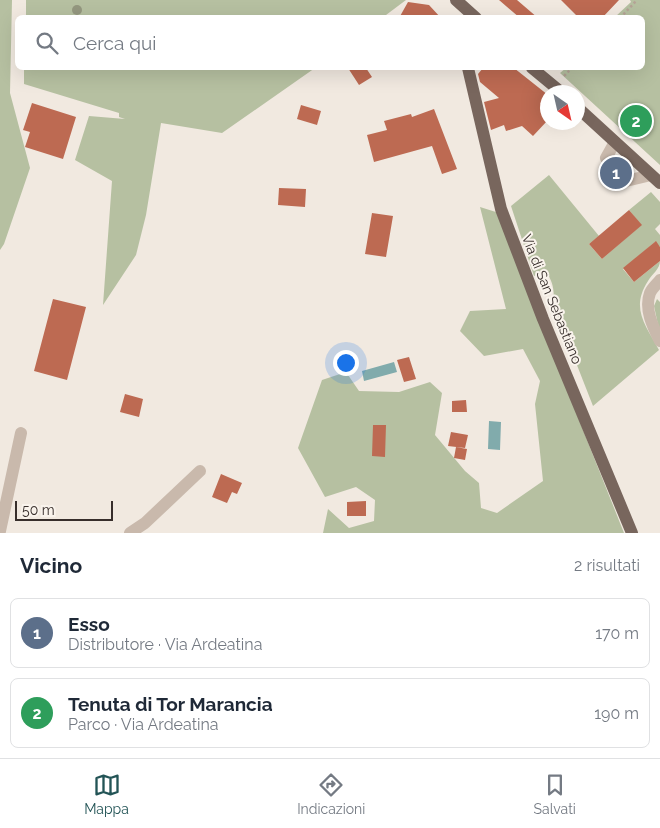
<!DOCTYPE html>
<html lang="it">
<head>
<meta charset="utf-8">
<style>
  :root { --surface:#fff; --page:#f6f6f7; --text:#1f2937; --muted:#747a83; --line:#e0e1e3; --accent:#235456 }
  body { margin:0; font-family:Raleway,sans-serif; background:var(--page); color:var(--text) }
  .compass { position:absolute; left:540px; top:85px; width:45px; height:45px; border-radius:50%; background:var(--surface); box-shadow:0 5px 20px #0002; rotate:146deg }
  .scale { position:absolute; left:15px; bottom:12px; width:98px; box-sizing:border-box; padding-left:5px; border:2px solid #372e2b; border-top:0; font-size:14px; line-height:18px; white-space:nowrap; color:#372e2b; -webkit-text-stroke:4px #f9f3ec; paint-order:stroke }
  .you { position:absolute; left:345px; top:362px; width:18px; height:18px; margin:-12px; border:4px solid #fff; border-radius:50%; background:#1a73e8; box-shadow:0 0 0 8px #1a73e833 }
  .badge { display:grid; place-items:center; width:32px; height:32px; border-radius:50%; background:var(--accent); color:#fff; font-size:16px; font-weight:700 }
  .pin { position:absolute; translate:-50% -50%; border:2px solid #fff; box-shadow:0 1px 5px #0006 }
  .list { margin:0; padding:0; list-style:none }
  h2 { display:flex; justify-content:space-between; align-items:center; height:65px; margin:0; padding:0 20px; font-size:21px }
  h2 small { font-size:16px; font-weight:400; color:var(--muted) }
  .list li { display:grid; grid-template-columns:32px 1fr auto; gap:15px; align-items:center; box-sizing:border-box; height:70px; margin:0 10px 10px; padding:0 10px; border:1px solid var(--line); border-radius:8px }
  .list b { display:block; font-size:19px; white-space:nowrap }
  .list p { margin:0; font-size:16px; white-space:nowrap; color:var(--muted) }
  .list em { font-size:16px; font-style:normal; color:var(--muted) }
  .icon { flex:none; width:28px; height:28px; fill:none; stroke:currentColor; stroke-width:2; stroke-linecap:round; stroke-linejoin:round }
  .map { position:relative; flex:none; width:660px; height:533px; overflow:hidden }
  .search { position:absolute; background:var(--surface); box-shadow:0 5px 20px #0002; left:15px; right:15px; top:15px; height:55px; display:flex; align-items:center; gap:12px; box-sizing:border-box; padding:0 18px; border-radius:8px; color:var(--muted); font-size:19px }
  .sheet { height:225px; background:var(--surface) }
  nav { display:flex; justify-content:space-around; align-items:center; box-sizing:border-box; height:70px; border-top:1px solid var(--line); background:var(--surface); font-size:14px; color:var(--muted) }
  nav a { display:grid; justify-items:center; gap:2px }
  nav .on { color:var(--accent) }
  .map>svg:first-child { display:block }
  .green { fill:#b6c0a1 }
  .water { fill:#81abac }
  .building { fill:#bd6a52 }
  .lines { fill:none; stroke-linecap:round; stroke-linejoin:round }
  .path { stroke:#b5a396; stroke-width:2.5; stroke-dasharray:2.5 2.5; stroke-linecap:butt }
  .minor { stroke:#c9b9ac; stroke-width:12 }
  .major { stroke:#78665d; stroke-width:12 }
  .tree { fill:#94977f }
  .labels { text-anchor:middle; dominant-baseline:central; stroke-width:4; stroke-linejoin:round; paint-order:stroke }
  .street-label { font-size:14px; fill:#372e2b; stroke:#f9f3ec }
</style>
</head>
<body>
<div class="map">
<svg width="660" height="533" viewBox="0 0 660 533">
  <rect width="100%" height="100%" fill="#f1e9e0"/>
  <!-- green -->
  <path class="green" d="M 0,0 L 12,0 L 10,93 L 30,168 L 4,244 L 0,250 Z
    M 26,0 L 406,0 L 382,18 L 26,18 Z
    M 630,0 L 660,0 L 660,165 L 560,73 L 566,68 L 642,68 L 642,18 L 615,17 L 631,2 Z
    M 24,68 L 315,68 L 222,133 L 161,123 L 146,215 L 136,255 L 103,305 L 112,181 L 75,160 L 89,116 L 125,119 L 119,117 L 119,113 L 24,84 Z
    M 549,175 L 599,236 L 589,244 L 602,259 L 641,225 L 629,210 L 651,192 L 660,202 L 660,224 L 655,229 L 660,235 L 660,247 L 655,242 L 623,269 L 634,282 L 660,261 C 660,269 652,274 648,281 C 630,309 646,325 659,350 L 593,406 L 553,304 C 555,292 553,281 546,272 L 534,276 L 511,206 Z
    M 480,207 L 499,213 L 548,342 L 624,533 L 323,533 L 328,509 L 349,528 L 374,521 L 375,500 L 356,487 L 325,497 L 298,448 L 322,380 L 346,372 L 359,391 L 399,392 L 430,382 L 442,393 L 435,435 L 465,471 L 479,483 L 481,508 L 497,513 L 543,481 L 535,404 L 540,381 L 523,349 L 484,356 L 460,331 L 470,311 L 506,309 Z
    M 657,299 L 660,302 L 660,334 L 654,306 Z"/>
  <!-- water -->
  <path class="water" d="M 394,362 L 397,372 L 364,381 L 362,371 Z
    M 489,421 L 501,422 L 500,450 L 488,449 Z"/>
  <!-- building -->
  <path class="building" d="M 499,0 L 517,0 L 538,18 L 520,18 Z
    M 561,0 L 619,0 L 602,18 L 579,18 Z
    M 408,2 L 429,5 L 441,18 L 399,18 Z
    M 348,68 L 366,68 L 372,77 L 359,85 Z
    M 483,68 L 514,68 L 548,95 L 548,120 L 533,136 L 522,126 L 506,131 L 504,125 L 491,130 L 484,102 L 499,98 L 480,82 L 478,74 Z
    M 32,103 L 76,117 L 63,159 L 25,147 L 30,132 L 23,130 Z
    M 301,105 L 321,111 L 317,125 L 297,119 Z
    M 434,109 L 457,169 L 442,174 L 432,146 L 374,162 L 367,135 L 387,130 L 384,121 L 411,114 L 412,117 Z
    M 279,188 L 306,189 L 305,207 L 278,205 Z
    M 629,210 L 642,225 L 602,259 L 589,244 Z
    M 372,213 L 393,216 L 386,257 L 365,254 Z
    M 656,241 L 660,247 L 660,261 L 634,282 L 623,268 Z
    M 53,299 L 86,307 L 67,380 L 34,371 Z
    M 409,357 L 416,379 L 404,382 L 397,360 Z
    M 125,394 L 143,399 L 139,417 L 120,412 Z
    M 466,400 L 467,412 L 452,412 L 452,401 Z
    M 373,425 L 386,425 L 385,457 L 372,456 Z
    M 451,432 L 468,435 L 465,448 L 448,446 Z
    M 456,447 L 467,449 L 465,460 L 454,458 Z
    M 221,474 L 242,483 L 237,494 L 232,492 L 227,503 L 212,497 Z
    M 366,501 L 366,516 L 347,516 L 347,502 Z"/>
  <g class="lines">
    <!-- path -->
    <path class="path" d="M 620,18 L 637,0
      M 564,76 L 572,68"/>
    <!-- minor -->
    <path class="minor" d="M 615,142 L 606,158 L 626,181 L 651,175
      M 660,280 C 657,284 652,288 650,293 C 644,309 653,327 660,341
      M 0,531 L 21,433
      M 130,533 L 145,523 L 200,471"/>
    <!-- major -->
    <path class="major" d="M 456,0 L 476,18
      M 468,68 L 501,209 L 543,319 L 632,533
      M 532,68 L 561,92
      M 578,108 L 660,183"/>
  </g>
  <!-- trees -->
  <circle class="tree" cx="77" cy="10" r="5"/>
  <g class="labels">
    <!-- street labels -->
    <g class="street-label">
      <text transform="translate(552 299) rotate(68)">Via di San Sebastiano</text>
    </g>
  </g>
</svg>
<svg class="compass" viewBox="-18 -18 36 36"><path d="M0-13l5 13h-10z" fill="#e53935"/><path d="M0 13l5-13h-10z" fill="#747a83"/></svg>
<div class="scale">50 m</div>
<div class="you"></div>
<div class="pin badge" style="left:616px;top:173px;background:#5c6f8a">1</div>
<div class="pin badge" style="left:636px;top:121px;background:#2e9e5b">2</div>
<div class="search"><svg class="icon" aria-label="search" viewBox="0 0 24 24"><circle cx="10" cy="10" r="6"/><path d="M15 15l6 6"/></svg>Cerca qui</div>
</div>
<section class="sheet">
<h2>Vicino<small>2 risultati</small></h2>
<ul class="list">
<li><span class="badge" style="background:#5c6f8a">1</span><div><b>Esso</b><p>Distributore · Via Ardeatina</p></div><em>170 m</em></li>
<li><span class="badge" style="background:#2e9e5b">2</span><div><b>Tenuta di Tor Marancia</b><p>Parco · Via Ardeatina</p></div><em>190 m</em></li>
</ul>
</section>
<nav>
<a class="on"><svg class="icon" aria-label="map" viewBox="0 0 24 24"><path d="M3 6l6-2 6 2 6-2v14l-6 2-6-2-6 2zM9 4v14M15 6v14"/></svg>Mappa</a>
<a><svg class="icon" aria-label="directions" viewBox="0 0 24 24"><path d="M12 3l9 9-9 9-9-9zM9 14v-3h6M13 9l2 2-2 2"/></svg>Indicazioni</a>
<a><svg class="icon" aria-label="saved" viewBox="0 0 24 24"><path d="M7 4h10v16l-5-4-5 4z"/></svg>Salvati</a>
</nav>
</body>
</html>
